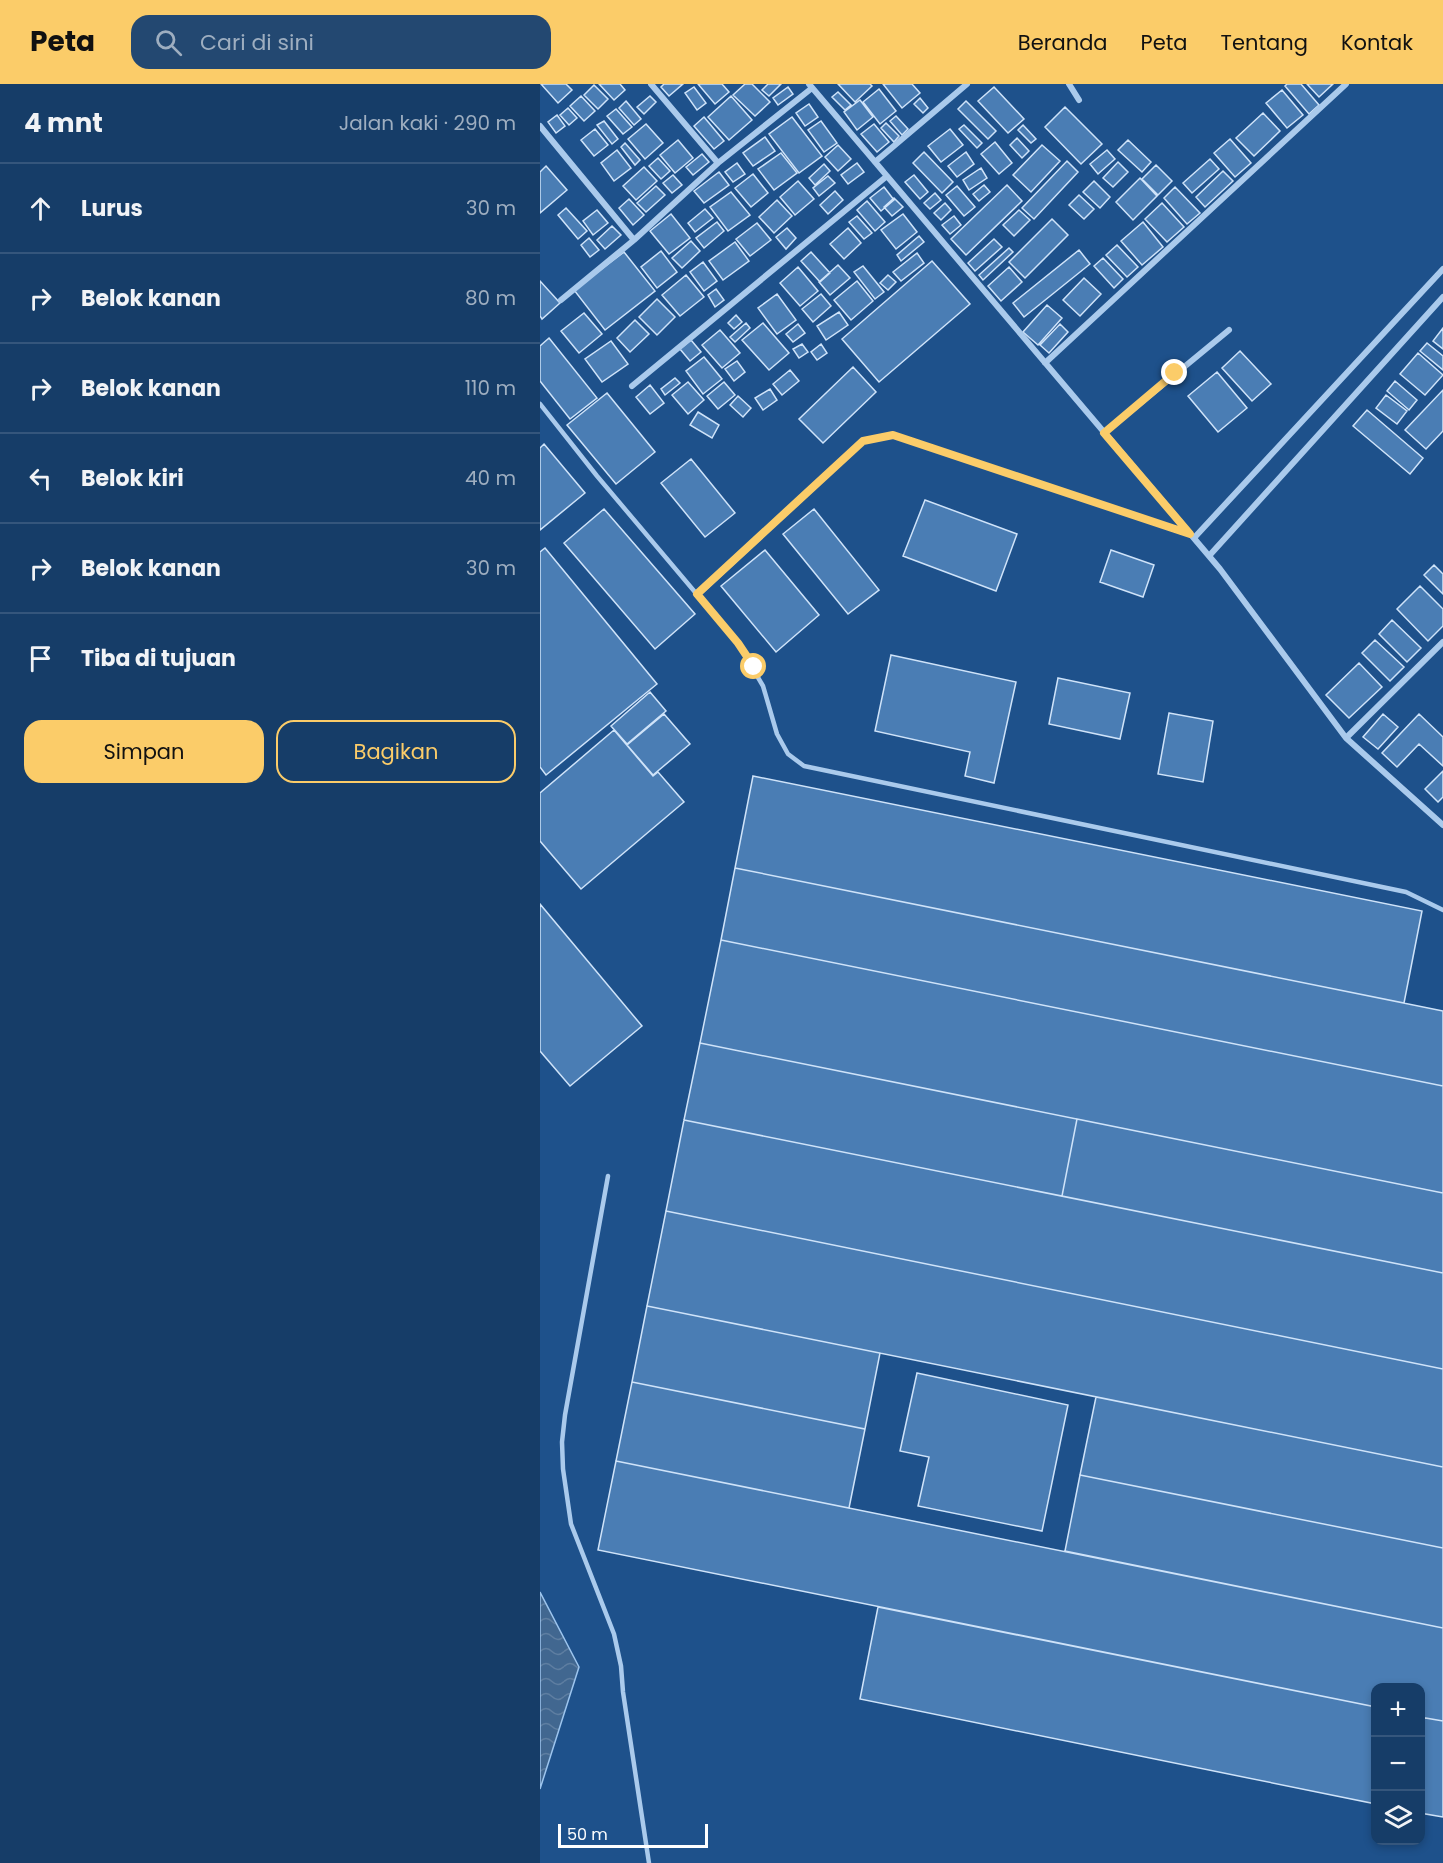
<!DOCTYPE html>
<html lang="id">
<head>
<meta charset="utf-8">
<style>
  :root { --surface:#163d68; --page:#234871; --text:#f1f3f6; --muted:#9eaec0; --line:#35567c; --accent:#fbcc69 }
  body { margin:0; font-family:Poppins,sans-serif; background:var(--page); color:var(--text) }
  .controls { position:absolute; right:18px; bottom:18px; display:grid; overflow:hidden; border-radius:12px; box-shadow:0 3px 9px #0003 }
  .controls button { width:54px; height:54px; display:grid; place-items:center; padding:0; border:0; border-bottom:2px solid var(--line); background:var(--surface); color:var(--text); font:30px sans-serif }
  .scale { position:absolute; left:18px; bottom:15px; width:150px; box-sizing:border-box; padding-left:6px; border:3px solid #fff; border-top:0; font-size:16px; line-height:21px; white-space:nowrap; color:#fff; -webkit-text-stroke:4px #1e518b; paint-order:stroke }
  .stop { position:absolute; width:18px; height:18px; margin:-14px; border:4px solid #fbcc69; border-radius:50%; background:#fff }
  .stop.end { background:#fbcc69; border-color:#fff; box-shadow:0 2px 6px #0008 }
  .list { margin:0; padding:0; list-style:none }
  h2 { display:flex; justify-content:space-between; align-items:center; height:78px; margin:0; padding:0 24px; font-size:26px }
  h2 small { font-size:20px; font-weight:400; color:var(--muted) }
  .list li { display:grid; grid-template-columns:39px 1fr auto; gap:18px; align-items:center; box-sizing:border-box; height:90px; padding:0 24px; border-top:2px solid var(--line) }
  .list b { display:block; font-size:22px; white-space:nowrap }
  .list em { font-size:20px; font-style:normal; color:var(--muted) }
  .actions { display:flex; gap:12px; padding:18px 24px }
  .actions a { flex:1; padding:14px 0; border:2px solid var(--accent); border-radius:18px; text-align:center; font-size:21px; color:var(--accent) }
  .actions .main { background:var(--accent); color:#111 }
  .icon { flex:none; width:33px; height:33px; fill:none; stroke:currentColor; stroke-width:2; stroke-linecap:round; stroke-linejoin:round }
  .map { position:relative; flex:none; width:903px; height:1779px; overflow:hidden }
  header { display:flex; align-items:center; gap:36px; box-sizing:border-box; height:84px; padding:0 30px; background:var(--accent); color:#111 }
  header strong { font-size:28px }
  nav { display:flex; gap:33px; margin-inline-start:auto; font-size:21px }
  .search { width:420px; height:54px; background:var(--page); display:flex; align-items:center; gap:15px; box-sizing:border-box; padding:0 21px; border-radius:18px; color:var(--muted); font-size:22px }
  main { display:flex }
  aside { flex:1; background:var(--surface) }
  .map>svg:first-child { display:block }
  .water { fill:url(#water-waves); stroke:#9dc5ee; stroke-width:1.5 }
  .building { fill:#4a7db4; stroke:#cfe3f9; stroke-width:1.5 }
  .lines { fill:none; stroke-linecap:round; stroke-linejoin:round }
  .lane { stroke:#aacaec; stroke-width:4.5 }
  .street { stroke:#aacaec; stroke-width:6 }
  .route { stroke:#fbcc69; stroke-width:8 }
</style>
</head>
<body>
<header>
<strong>Peta</strong>
<div class="search"><svg class="icon" aria-label="search" viewBox="0 0 24 24"><circle cx="10" cy="10" r="6"/><path d="M15 15l6 6"/></svg>Cari di sini</div>
<nav><a>Beranda</a><a>Peta</a><a>Tentang</a><a>Kontak</a></nav>
</header>
<main>
<aside>
<h2>4 mnt<small>Jalan kaki · 290 m</small></h2>
<ul class="list">
<li><svg class="icon" aria-label="ahead" viewBox="0 0 24 24"><path d="M12 20V5M6 11l6-6 6 6"/></svg><div><b>Lurus</b></div><em>30 m</em></li>
<li><svg class="icon" aria-label="right" viewBox="0 0 24 24"><path d="M7 20v-9h11M14 6l5 5-5 5"/></svg><div><b>Belok kanan</b></div><em>80 m</em></li>
<li><svg class="icon" aria-label="right" viewBox="0 0 24 24"><path d="M7 20v-9h11M14 6l5 5-5 5"/></svg><div><b>Belok kanan</b></div><em>110 m</em></li>
<li><svg class="icon" aria-label="left" viewBox="0 0 24 24"><path d="M17 20v-9H6M10 6l-5 5 5 5"/></svg><div><b>Belok kiri</b></div><em>40 m</em></li>
<li><svg class="icon" aria-label="right" viewBox="0 0 24 24"><path d="M7 20v-9h11M14 6l5 5-5 5"/></svg><div><b>Belok kanan</b></div><em>30 m</em></li>
<li><svg class="icon" aria-label="arrive" viewBox="0 0 24 24"><path d="M6 21V4h12l-3 4 3 4H6"/></svg><div><b>Tiba di tujuan</b></div></li>
</ul>
<div class="actions"><a class="main">Simpan</a><a>Bagikan</a></div>
</aside>
<div class="map">
<svg width="903" height="1779" viewBox="0 0 903 1779">
  <defs>
    <pattern id="water-waves" width="16" height="10" patternUnits="userSpaceOnUse" patternTransform="scale(1.5)"><rect width="16" height="10" fill="#416790"/><path d="M0 5q4-4 8 0t8 0" fill="none" stroke="#5e7ea1"/></pattern>
  </defs>
  <rect width="100%" height="100%" fill="#1e518b"/>
  <!-- water -->
  <path class="water" d="M 0,1508 L 39,1583 L 0,1705 Z"/>
  <!-- building -->
  <path class="building" d="M 1,0 L 26,0 L 32,6 L 18,19 Z
    M 59,0 L 80,0 L 85,6 L 74,16 Z
    M 124,0 L 143,0 L 129,12 L 121,3 Z
    M 158,0 L 182,0 L 189,8 L 175,20 Z
    M 205,0 L 212,0 L 230,18 L 215,32 L 193,11 Z
    M 228,0 L 241,0 L 229,12 L 222,6 Z
    M 298,0 L 330,0 L 332,2 L 315,18 Z
    M 343,0 L 372,0 L 380,9 L 362,24 Z
    M 747,0 L 761,0 L 779,21 L 769,30 L 745,2 Z
    M 767,0 L 793,0 L 779,13 Z
    M 54,1 L 68,15 L 58,25 L 44,11 Z
    M 154,3 L 166,19 L 157,26 L 145,9 Z
    M 248,3 L 253,10 L 238,21 L 233,14 Z
    M 454,3 L 484,35 L 468,49 L 438,17 Z
    M 339,5 L 356,27 L 340,40 L 323,18 Z
    M 742,6 L 763,31 L 747,44 L 726,19 Z
    M 298,8 L 311,21 L 305,26 L 292,13 Z
    M 41,12 L 55,27 L 44,37 L 30,22 Z
    M 110,12 L 116,18 L 104,30 L 97,23 Z
    M 191,12 L 212,36 L 189,56 L 168,33 Z
    M 380,14 L 388,24 L 383,29 L 374,20 Z
    M 320,16 L 333,33 L 317,46 L 304,28 Z
    M 86,17 L 101,35 L 94,41 L 79,24 Z
    M 426,17 L 456,47 L 448,55 L 418,25 Z
    M 269,20 L 278,33 L 265,42 L 256,29 Z
    M 525,23 L 562,60 L 541,80 L 505,43 Z
    M 28,24 L 37,34 L 29,41 L 20,31 Z
    M 76,25 L 92,43 L 83,50 L 67,32 Z
    M 723,29 L 740,47 L 714,72 L 696,54 Z
    M 17,31 L 25,42 L 16,49 L 8,38 Z
    M 356,32 L 368,45 L 362,51 L 350,37 Z
    M 164,33 L 184,57 L 174,65 L 154,42 Z
    M 252,33 L 282,72 L 259,89 L 229,50 Z
    M 64,37 L 78,55 L 72,60 L 57,41 Z
    M 281,37 L 297,59 L 284,68 L 268,46 Z
    M 346,39 L 359,52 L 354,58 L 341,44 Z
    M 106,40 L 123,59 L 105,75 L 88,55 Z
    M 334,40 L 349,58 L 337,68 L 321,50 Z
    M 424,41 L 442,59 L 437,64 L 419,45 Z
    M 483,41 L 496,55 L 491,59 L 478,46 Z
    M 55,45 L 68,61 L 54,72 L 41,56 Z
    M 410,45 L 423,61 L 401,78 L 388,62 Z
    M 225,53 L 235,67 L 213,82 L 203,69 Z
    M 477,54 L 489,67 L 482,74 L 470,61 Z
    M 690,55 L 711,79 L 695,93 L 674,69 Z
    M 138,56 L 153,74 L 135,89 L 120,71 Z
    M 588,56 L 611,78 L 602,88 L 578,66 Z
    M 455,58 L 472,79 L 459,90 L 441,70 Z
    M 85,59 L 100,76 L 95,81 L 81,63 Z
    M 298,61 L 311,75 L 298,87 L 285,73 Z
    M 502,61 L 520,77 L 491,108 L 473,91 Z
    M 77,66 L 91,84 L 74,97 L 61,79 Z
    M 567,66 L 575,75 L 558,90 L 550,80 Z
    M 384,68 L 413,98 L 402,109 L 373,79 Z
    M 426,68 L 434,80 L 417,93 L 408,82 Z
    M 241,69 L 257,89 L 234,106 L 218,85 Z
    M 162,70 L 169,78 L 153,91 L 146,83 Z
    M 118,74 L 130,87 L 121,95 L 109,82 Z
    M 670,75 L 679,85 L 652,109 L 643,99 Z
    M 527,77 L 538,88 L 494,135 L 482,124 Z
    M 578,78 L 588,88 L 573,103 L 563,94 Z
    M 197,79 L 205,90 L 193,98 L 185,88 Z
    M 317,79 L 324,88 L 308,100 L 301,91 Z
    M 284,80 L 290,87 L 275,101 L 269,94 Z
    M 616,81 L 632,97 L 618,111 L 602,95 Z
    M 6,82 L 27,106 L 0,129 L 0,88 Z
    M 104,83 L 117,97 L 96,116 L 83,102 Z
    M 441,84 L 447,94 L 429,106 L 423,96 Z
    M 683,87 L 693,97 L 665,123 L 656,113 Z
    M 179,88 L 189,101 L 164,119 L 154,107 Z
    M 213,90 L 228,109 L 211,123 L 195,104 Z
    M 133,91 L 142,101 L 132,109 L 123,99 Z
    M 374,91 L 388,108 L 380,115 L 365,98 Z
    M 288,92 L 295,99 L 279,112 L 273,104 Z
    M 600,94 L 617,112 L 593,136 L 576,118 Z
    M 258,97 L 274,115 L 255,131 L 240,113 Z
    M 554,97 L 570,113 L 560,124 L 543,108 Z
    M 444,101 L 450,108 L 439,117 L 433,110 Z
    M 467,101 L 482,117 L 426,171 L 411,155 Z
    M 116,102 L 125,111 L 106,128 L 97,119 Z
    M 417,102 L 435,123 L 424,132 L 406,111 Z
    M 344,103 L 354,116 L 341,127 L 330,114 Z
    M 635,103 L 660,129 L 647,140 L 624,114 Z
    M 295,107 L 303,116 L 288,130 L 280,121 Z
    M 191,108 L 210,131 L 188,147 L 170,123 Z
    M 395,109 L 401,116 L 390,125 L 384,119 Z
    M 539,111 L 554,125 L 544,135 L 529,121 Z
    M 354,114 L 363,123 L 352,132 L 344,123 Z
    M 89,115 L 104,131 L 93,141 L 79,124 Z
    M 237,116 L 252,132 L 234,149 L 219,133 Z
    M 327,117 L 345,138 L 335,147 L 317,126 Z
    M 405,119 L 411,126 L 401,136 L 394,129 Z
    M 622,119 L 644,143 L 627,158 L 605,135 Z
    M 26,124 L 47,147 L 38,155 L 18,131 Z
    M 165,125 L 173,134 L 155,148 L 148,139 Z
    M 57,126 L 68,139 L 53,151 L 43,137 Z
    M 479,126 L 490,136 L 474,152 L 463,141 Z
    M 131,130 L 150,154 L 129,170 L 110,147 Z
    M 363,130 L 377,148 L 356,165 L 341,146 Z
    M 317,132 L 332,149 L 324,155 L 309,138 Z
    M 414,132 L 421,141 L 410,150 L 402,141 Z
    M 512,135 L 528,151 L 485,194 L 469,178 Z
    M 177,138 L 184,147 L 164,164 L 156,154 Z
    M 603,138 L 623,163 L 602,181 L 581,157 Z
    M 217,139 L 231,156 L 210,172 L 196,155 Z
    M 72,142 L 81,151 L 65,165 L 57,156 Z
    M 247,144 L 256,154 L 246,165 L 236,153 Z
    M 308,144 L 321,159 L 304,175 L 290,160 Z
    M 379,152 L 384,158 L 361,177 L 357,171 Z
    M 49,154 L 59,166 L 50,173 L 41,161 Z
    M 454,155 L 462,163 L 435,187 L 428,179 Z
    M 151,157 L 160,167 L 142,184 L 132,174 Z
    M 195,158 L 209,177 L 183,196 L 169,177 Z
    M 577,161 L 598,183 L 587,193 L 566,171 Z
    M 469,164 L 473,168 L 443,196 L 439,191 Z
    M 539,166 L 550,180 L 484,233 L 473,219 Z
    M 121,167 L 137,188 L 117,204 L 101,183 Z
    M 84,168 L 115,207 L 65,246 L 34,206 Z
    M 271,168 L 290,189 L 280,198 L 261,177 Z
    M 377,169 L 384,179 L 361,197 L 353,188 Z
    M 563,174 L 583,195 L 574,204 L 554,182 Z
    M 392,177 L 430,220 L 339,298 L 302,255 Z
    M 163,178 L 177,197 L 164,207 L 150,188 Z
    M 298,181 L 310,194 L 290,211 L 279,198 Z
    M 323,182 L 344,208 L 335,215 L 314,188 Z
    M 258,183 L 278,207 L 260,222 L 240,199 Z
    M 469,183 L 482,198 L 461,217 L 448,202 Z
    M 146,191 L 164,213 L 140,232 L 122,211 Z
    M 348,191 L 356,198 L 348,206 L 340,199 Z
    M 544,194 L 561,210 L 540,232 L 523,216 Z
    M 0,197 L 20,219 L 2,235 L 0,232 Z
    M 317,197 L 333,217 L 311,236 L 294,216 Z
    M 176,205 L 184,216 L 175,223 L 168,211 Z
    M 237,210 L 256,236 L 237,250 L 218,224 Z
    M 281,210 L 291,222 L 273,238 L 262,225 Z
    M 117,215 L 135,233 L 117,251 L 99,233 Z
    M 507,221 L 522,234 L 498,261 L 483,248 Z
    M 299,228 L 308,241 L 286,256 L 277,242 Z
    M 44,229 L 62,250 L 39,269 L 21,247 Z
    M 196,231 L 202,238 L 194,245 L 188,239 Z
    M 95,236 L 109,250 L 90,268 L 77,254 Z
    M 206,239 L 210,244 L 195,258 L 190,253 Z
    M 223,239 L 249,269 L 229,286 L 202,256 Z
    M 258,240 L 265,249 L 253,258 L 246,250 Z
    M 520,240 L 528,248 L 509,269 L 500,261 Z
    M 903,244 L 903,265 L 893,257 Z
    M 180,246 L 200,269 L 182,284 L 162,261 Z
    M 9,254 L 57,314 L 30,335 L 0,297 L 0,262 Z
    M 151,256 L 161,268 L 150,277 L 140,265 Z
    M 71,257 L 88,280 L 62,298 L 45,275 Z
    M 887,259 L 903,272 L 903,286 L 880,267 Z
    M 262,260 L 268,268 L 259,274 L 253,265 Z
    M 281,260 L 287,269 L 277,276 L 271,268 Z
    M 700,267 L 731,300 L 712,317 L 682,284 Z
    M 878,269 L 903,291 L 885,311 L 860,290 Z
    M 164,273 L 182,295 L 163,310 L 146,287 Z
    M 197,277 L 205,288 L 194,297 L 185,285 Z
    M 313,283 L 336,308 L 283,359 L 259,335 Z
    M 250,286 L 259,297 L 242,311 L 233,300 Z
    M 677,288 L 707,324 L 678,348 L 648,312 Z
    M 135,294 L 140,299 L 125,311 L 121,305 Z
    M 855,297 L 877,316 L 869,326 L 847,307 Z
    M 148,298 L 164,316 L 148,330 L 132,311 Z
    M 184,298 L 195,311 L 178,325 L 167,312 Z
    M 110,301 L 124,319 L 110,330 L 96,313 Z
    M 230,305 L 237,316 L 223,326 L 215,314 Z
    M 903,306 L 903,347 L 886,365 L 865,346 Z
    M 67,309 L 115,368 L 76,400 L 27,341 Z
    M 846,311 L 867,327 L 857,340 L 836,324 Z
    M 198,312 L 211,324 L 203,333 L 190,321 Z
    M 827,326 L 883,374 L 870,390 L 813,342 Z
    M 158,328 L 179,341 L 172,354 L 150,341 Z
    M 4,360 L 45,409 L 0,446 L 0,364 Z
    M 151,375 L 195,429 L 165,453 L 121,399 Z
    M 385,416 L 477,450 L 456,507 L 363,472 Z
    M 64,425 L 155,530 L 115,565 L 24,459 Z
    M 274,425 L 339,506 L 308,530 L 243,450 Z
    M 5,464 L 117,600 L 6,691 L 0,683 L 0,468 Z
    M 225,466 L 279,531 L 236,568 L 181,502 Z
    M 571,466 L 614,481 L 603,513 L 560,498 Z
    M 894,481 L 903,490 L 903,510 L 884,491 Z
    M 880,502 L 903,525 L 903,542 L 888,557 L 857,525 Z
    M 852,536 L 881,564 L 867,578 L 839,550 Z
    M 835,556 L 864,583 L 850,597 L 822,569 Z
    M 351,571 L 476,598 L 454,699 L 425,692 L 430,668 L 335,647 Z
    M 819,579 L 842,603 L 809,634 L 786,611 Z
    M 518,594 L 590,609 L 580,655 L 509,640 Z
    M 110,608 L 126,627 L 87,660 L 71,642 Z
    M 629,629 L 673,637 L 663,698 L 618,690 Z
    M 124,630 L 150,660 L 113,691 L 87,661 Z
    M 843,630 L 858,643 L 838,665 L 823,653 Z
    M 879,630 L 903,653 L 903,682 L 879,660 L 857,683 L 842,669 Z
    M 74,646 L 113,692 L 118,688 L 144,718 L 41,805 L 0,757 L 0,709 Z
    M 903,687 L 903,713 L 898,718 L 885,705 Z
    M 213,692 L 882,827 L 864,919 L 195,784 Z
    M 195,784 L 903,927 L 903,1002 L 181,856 Z
    M 0,820 L 102,942 L 30,1002 L 0,967 Z
    M 181,856 L 903,1002 L 903,1109 L 160,959 Z
    M 160,959 L 537,1035 L 522,1112 L 144,1036 Z
    M 537,1035 L 903,1109 L 903,1189 L 522,1112 Z
    M 144,1036 L 903,1189 L 903,1285 L 126,1127 Z
    M 126,1127 L 903,1285 L 903,1383 L 107,1222 Z
    M 107,1222 L 340,1269 L 325,1345 L 92,1298 Z
    M 377,1289 L 528,1321 L 502,1447 L 378,1422 L 389,1373 L 360,1367 Z
    M 92,1298 L 325,1345 L 309,1424 L 76,1377 Z
    M 556,1313 L 903,1383 L 903,1464 L 540,1391 Z
    M 76,1377 L 903,1544 L 903,1637 L 880,1633 L 880,1604 L 836,1604 L 836,1623 L 58,1466 Z
    M 540,1391 L 903,1464 L 903,1544 L 525,1467 Z
    M 338,1523 L 836,1623 L 836,1720 L 320,1615 Z
    M 880,1633 L 903,1637 L 903,1733 L 880,1729 Z"/>
  <g class="lines">
    <!-- lane -->
    <path class="lane" d="M 0,320 L 57,392 L 198,559 L 223,602 L 237,650 L 248,670 L 264,682 L 866,808 L 903,826
      M 68,1092 L 25,1331 L 22,1358 L 23,1385 L 31,1440 L 74,1550 L 81,1582 L 83,1608 L 109,1779"/>
    <!-- street -->
    <path class="street" d="M 111,0 L 178,79
      M 269,0 L 680,485 L 806,654 L 903,741
      M 529,0 L 539,16
      M 0,42 L 94,156 L 178,79 L 272,4
      M 335,78 L 427,0
      M 21,216 L 94,156
      M 505,279 L 806,0
      M 92,302 L 347,92
      M 564,349 L 689,246
      M 654,454 L 903,185
      M 669,472 L 903,213
      M 157,511 L 323,357 L 353,351 L 649,450
      M 806,654 L 903,558"/>
  </g>
  <g class="lines">
    <!-- route -->
    <path class="route" d="M 214,583 L 198,559 L 157,510 L 323,357 L 353,351 L 650,450 L 564,349 L 635,289"/>
  </g>
</svg>
<div class="controls">
<button>+</button>
<button>−</button>
<button><svg class="icon" aria-label="layers" viewBox="0 0 24 24"><path d="M12 4l9 5-9 5-9-5zM3 14l9 5 9-5"/></svg></button>
</div>
<div class="scale">50 m</div>
<div class="stop" style="left:214px;top:583px"></div>
<div class="stop end" style="left:635px;top:289px"></div>
</div>
</main>
</body>
</html>
